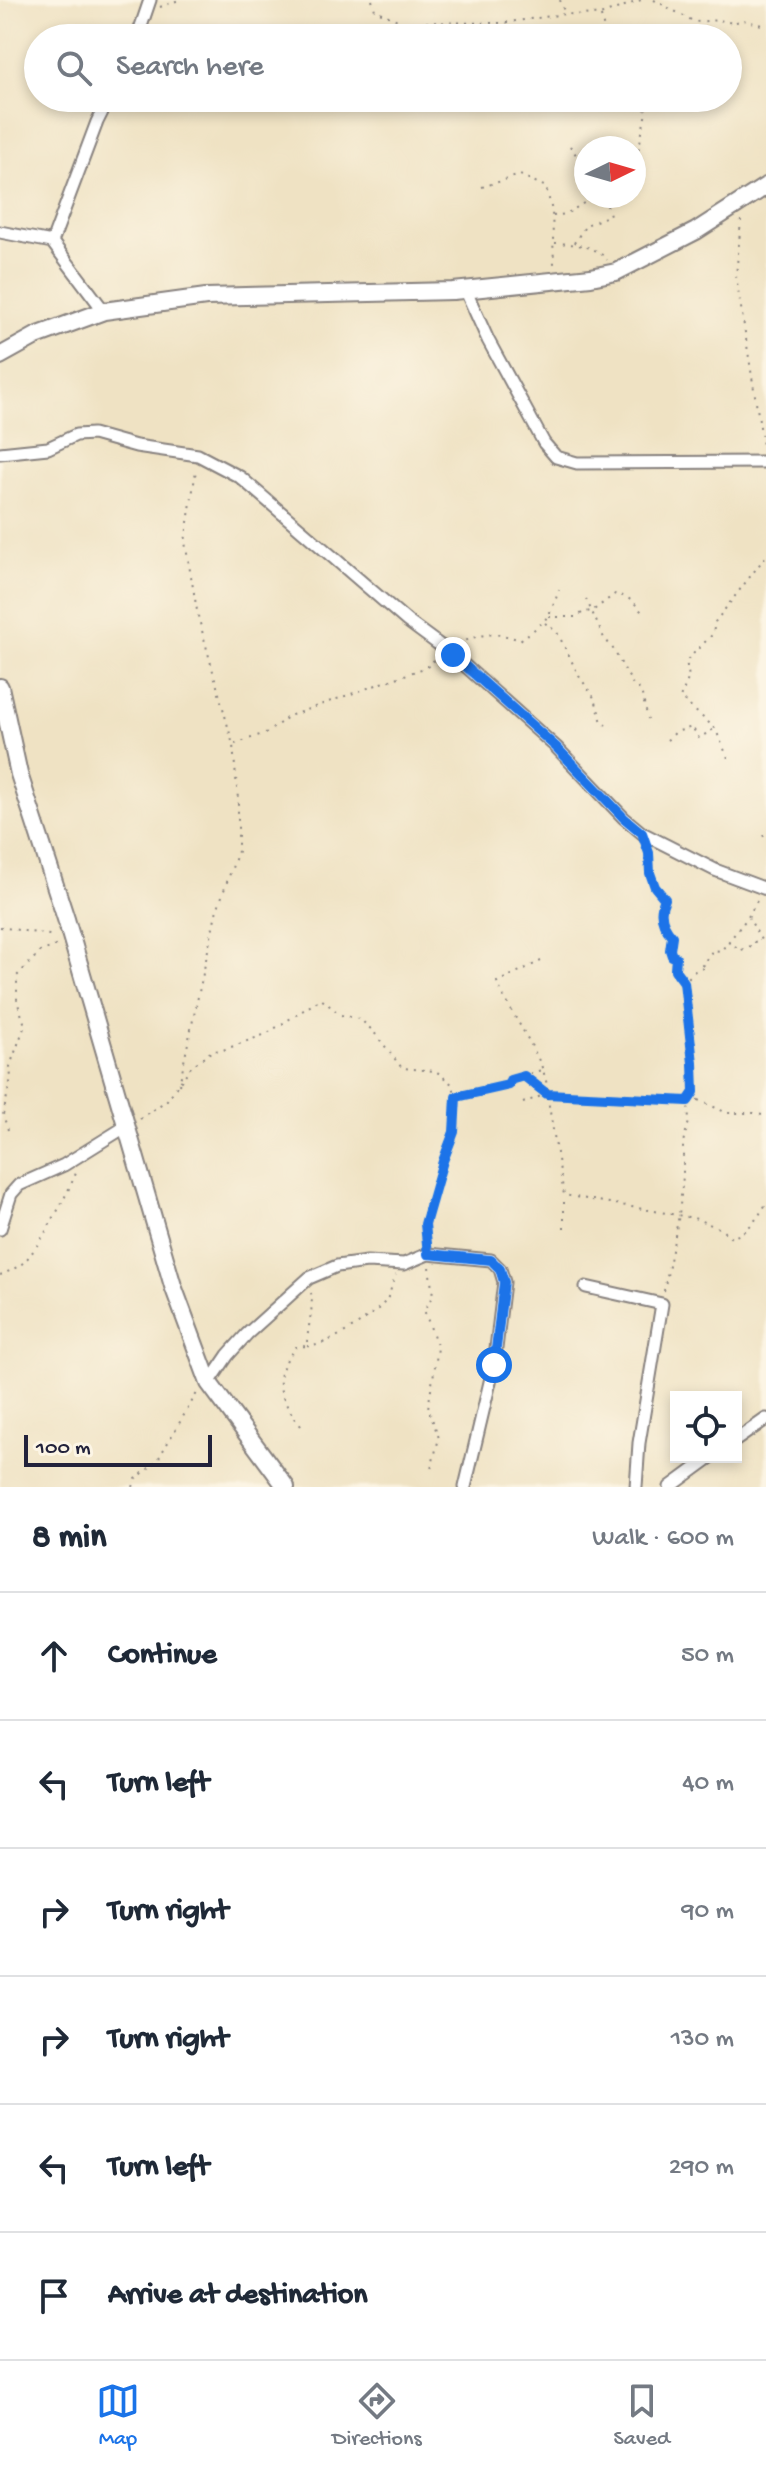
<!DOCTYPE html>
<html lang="en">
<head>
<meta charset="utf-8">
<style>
  :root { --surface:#fff; --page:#f2f2f3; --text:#1f2937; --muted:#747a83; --line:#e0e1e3; --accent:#1a73e8 }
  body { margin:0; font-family:"Gochi Hand",sans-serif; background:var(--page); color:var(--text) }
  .controls { position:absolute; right:24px; bottom:24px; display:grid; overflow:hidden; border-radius:0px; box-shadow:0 4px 12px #0003 }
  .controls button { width:72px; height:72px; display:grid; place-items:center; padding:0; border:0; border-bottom:2px solid var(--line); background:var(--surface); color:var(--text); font:40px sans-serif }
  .compass { position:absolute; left:574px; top:136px; width:72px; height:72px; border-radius:50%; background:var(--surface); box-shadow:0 4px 12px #0003; rotate:85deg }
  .scale { position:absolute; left:24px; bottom:20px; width:188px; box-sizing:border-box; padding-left:8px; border:4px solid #22223b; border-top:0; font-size:22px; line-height:28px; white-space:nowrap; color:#22223b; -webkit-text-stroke:6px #fcf5e5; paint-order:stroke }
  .stop { position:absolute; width:24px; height:24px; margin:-18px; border:6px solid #1a73e8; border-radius:50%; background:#fff }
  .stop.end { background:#1a73e8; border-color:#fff; box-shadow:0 2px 8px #0008 }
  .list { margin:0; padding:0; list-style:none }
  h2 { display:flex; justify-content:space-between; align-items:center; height:104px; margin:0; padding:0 32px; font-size:34px }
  h2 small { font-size:26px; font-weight:400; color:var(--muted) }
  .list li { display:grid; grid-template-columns:52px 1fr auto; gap:24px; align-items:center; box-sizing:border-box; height:128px; padding:0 32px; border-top:2px solid var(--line) }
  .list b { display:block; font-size:30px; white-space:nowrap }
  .list em { font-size:26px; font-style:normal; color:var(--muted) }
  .icon { flex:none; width:44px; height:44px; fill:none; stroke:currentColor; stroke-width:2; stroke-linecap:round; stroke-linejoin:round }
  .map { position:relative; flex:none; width:766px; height:1487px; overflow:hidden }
  .search { position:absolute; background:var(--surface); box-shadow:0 4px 12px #0003; left:24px; right:24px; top:24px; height:88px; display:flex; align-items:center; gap:20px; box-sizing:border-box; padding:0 28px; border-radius:44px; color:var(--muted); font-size:30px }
  .sheet { height:872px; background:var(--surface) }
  nav { display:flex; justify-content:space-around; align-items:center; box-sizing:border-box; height:112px; border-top:2px solid var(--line); background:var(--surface); font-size:22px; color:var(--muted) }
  nav a { display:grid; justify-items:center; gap:4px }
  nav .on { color:var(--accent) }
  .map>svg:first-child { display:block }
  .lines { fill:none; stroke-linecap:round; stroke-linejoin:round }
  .street-casing { stroke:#88827f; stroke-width:15 }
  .secondary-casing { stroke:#88827f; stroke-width:20 }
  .path { stroke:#88827f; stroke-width:2; stroke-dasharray:2 6; stroke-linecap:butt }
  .street { stroke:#fff; stroke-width:11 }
  .secondary { stroke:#fff; stroke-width:16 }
  .route { stroke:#1a73e8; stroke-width:10 }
</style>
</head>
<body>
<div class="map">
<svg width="766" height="1487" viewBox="0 0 766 1487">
  <rect width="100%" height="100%" fill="#fcf5e5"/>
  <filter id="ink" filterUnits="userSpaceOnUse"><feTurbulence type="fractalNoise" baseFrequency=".0125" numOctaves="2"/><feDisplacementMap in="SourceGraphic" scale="16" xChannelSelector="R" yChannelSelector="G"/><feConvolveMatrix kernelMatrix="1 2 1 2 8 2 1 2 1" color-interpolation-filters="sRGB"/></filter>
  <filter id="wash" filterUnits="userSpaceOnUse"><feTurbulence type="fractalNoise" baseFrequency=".006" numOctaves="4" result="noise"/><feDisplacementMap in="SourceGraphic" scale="32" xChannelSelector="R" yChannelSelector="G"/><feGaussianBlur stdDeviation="1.8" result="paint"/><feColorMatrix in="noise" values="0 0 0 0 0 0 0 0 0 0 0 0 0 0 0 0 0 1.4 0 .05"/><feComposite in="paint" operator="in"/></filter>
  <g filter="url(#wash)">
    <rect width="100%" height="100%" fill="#efe2c3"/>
  </g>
  <g filter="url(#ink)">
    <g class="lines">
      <defs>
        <path id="street" d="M 137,38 L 150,0
          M 0,232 L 52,242 L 104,311
          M 52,242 L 97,122 L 109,98
          M 465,289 L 488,340 L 544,443 L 556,457 L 577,463 L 766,462
          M 0,453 L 48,448 L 76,435 L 93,434 L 136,446 L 198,455 L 240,477 L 407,621 L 453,655 L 556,747 L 624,818 L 642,833 L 715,870 L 766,889
          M 0,1229 L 11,1194 L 19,1185 L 64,1165 L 125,1127
          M 586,1287 L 662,1304 L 639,1443 L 636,1487
          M 209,1383 L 228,1355 L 247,1334 L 309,1278 L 337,1266 L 367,1262 L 404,1264 L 428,1254 L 491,1260 L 500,1269 L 504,1282 L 494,1365 L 465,1487
          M 736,1440 L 766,1419
          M 670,1487 L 711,1457"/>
        <path id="secondary" d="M 0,356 L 36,336 L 104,311 L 206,297 L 453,291 L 591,277 L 616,272 L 696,231 L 766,186
          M 0,687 L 19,774 L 66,919 L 173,1286 L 209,1383 L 286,1487"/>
      </defs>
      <!-- street casing -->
      <use href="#street" class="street-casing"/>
      <!-- secondary casing -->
      <use href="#secondary" class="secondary-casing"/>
      <!-- path -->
      <path class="path" d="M 372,0 L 375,10 L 402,22 L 502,23 L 565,14 L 600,15 L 641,0
        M 560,0 L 565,14
        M 654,0 L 695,22 L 719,20 L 733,23 L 743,20 L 766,26
        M 160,7 L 179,0
        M 601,16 L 606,38
        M 570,146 L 586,169
        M 634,173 L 646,112 L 642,98
        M 482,187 L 520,175 L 546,187 L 552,211 L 554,264
        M 553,216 L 566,214 L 595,196
        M 741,220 L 736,276 L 764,452
        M 555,243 C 573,244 596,245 607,260
        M 574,243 L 586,225 L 610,215 L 604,196
        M 586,599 L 604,638 L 612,647 L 632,683 L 641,691 L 648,719
        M 549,617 L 575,617 L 586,611 L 591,612 L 615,594 C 629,596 637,604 644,616
        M 545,623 L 557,632 L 579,676 L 595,699 L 602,722 L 606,725
        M 459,644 C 481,632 498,632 520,640 C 547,620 548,621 559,590
        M 667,740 L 676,732 L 692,727 L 699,738 L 714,729
        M 235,744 L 268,732 L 289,716 L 427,667 L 437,657
        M 728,758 L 715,728 L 680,698 L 689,677 L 686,661 L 713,634 L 715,622 L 766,556
        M 763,835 L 766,840
        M 647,848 C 654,871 647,877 665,899 C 658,913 662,925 672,936 L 670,950 L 672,956 L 676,957 L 675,970 L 683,981
        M 0,927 L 55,936
        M 728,942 L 741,950 L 751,946 L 751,943 L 761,940 L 749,918
        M 541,961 L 497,982 C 510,1012 530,1038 543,1070
        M 524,1076 L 547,1094 L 564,1195 L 694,1218 L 721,1229 L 731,1238 C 748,1232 757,1219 766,1204
        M 179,1085 L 216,913 L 238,851 L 238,799 L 233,745 L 198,616 L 185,542 L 196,470
        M 457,1097 L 509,1085 L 510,1080 C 522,1079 530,1072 543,1070 L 549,1092
        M 699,1100 L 727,1113 L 754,1113 L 766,1116
        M 523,1103 L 549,1093 L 688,1101 L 698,1100 L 694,1093
        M 140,1119 L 167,1100 L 191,1067 L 212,1051 L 223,1050 L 266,1034 L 321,999 L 341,1015 L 360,1019 L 373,1031 L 402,1068 L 436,1071 L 453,1085 L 457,1103 L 454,1132 L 443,1161 L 425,1224 L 427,1241
        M 8,1130 L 3,1115 L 11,1078 L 10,1066 L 25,1025 L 17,1001 L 17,976 L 40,952 L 60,944
        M 564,1228 L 564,1196
        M 429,1267 L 433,1295 L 424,1310 L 438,1348 L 428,1408 L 439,1438 L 431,1469
        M 0,1275 C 8,1272 16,1268 23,1263 C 38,1250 68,1193 76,1173
        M 664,1291 L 679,1215 L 683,1176 L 683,1142 L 689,1122 L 688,1101 L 694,1092 L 693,1063 L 684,982 L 695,971 L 706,967 L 702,965 L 713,950 L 721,951 L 748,917 L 758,899
        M 307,1346 C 323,1349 378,1314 387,1299 C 391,1292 392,1282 396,1275
        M 301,1426 C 278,1396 270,1378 296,1347 L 307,1346 C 307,1327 314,1311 311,1293
        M 133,1487 L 136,1479 L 157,1461 L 197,1393"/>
      <!-- street -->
      <use href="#street" class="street"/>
      <!-- secondary -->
      <use href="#secondary" class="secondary"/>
    </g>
  </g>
  <g class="lines" filter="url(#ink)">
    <!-- route -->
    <path class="route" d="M 453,655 L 556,747 L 624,818 L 642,833 L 649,853 L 650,873 L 655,887 L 665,899 C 658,913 662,925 672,936 L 670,950 L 672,956 L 676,957 L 675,970 L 684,982 L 693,1063 L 694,1092 L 688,1101 L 547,1094 L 524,1076 L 510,1080 L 509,1085 L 456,1097 L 454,1132 L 443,1161 L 425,1224 L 428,1254 L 491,1260 L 500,1269 L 504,1282 L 494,1365"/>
  </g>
</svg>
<div class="controls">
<button><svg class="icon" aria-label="locate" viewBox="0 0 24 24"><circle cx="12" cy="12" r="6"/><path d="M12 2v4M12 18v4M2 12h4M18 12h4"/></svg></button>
</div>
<svg class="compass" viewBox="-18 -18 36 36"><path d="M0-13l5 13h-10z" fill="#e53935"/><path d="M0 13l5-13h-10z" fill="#747a83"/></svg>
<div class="scale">100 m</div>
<div class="stop" style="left:494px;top:1365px"></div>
<div class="stop end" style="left:453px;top:655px"></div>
<div class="search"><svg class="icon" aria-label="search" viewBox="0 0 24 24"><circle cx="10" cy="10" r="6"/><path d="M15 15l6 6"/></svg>Search here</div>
</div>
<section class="sheet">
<h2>8 min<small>Walk · 600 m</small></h2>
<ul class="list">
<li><svg class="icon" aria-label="ahead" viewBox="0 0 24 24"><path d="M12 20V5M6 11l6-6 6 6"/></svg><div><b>Continue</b></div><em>50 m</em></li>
<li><svg class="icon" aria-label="left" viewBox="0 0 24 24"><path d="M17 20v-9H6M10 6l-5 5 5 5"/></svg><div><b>Turn left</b></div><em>40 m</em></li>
<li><svg class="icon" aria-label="right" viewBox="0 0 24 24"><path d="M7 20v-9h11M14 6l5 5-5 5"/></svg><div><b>Turn right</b></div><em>90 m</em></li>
<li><svg class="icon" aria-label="right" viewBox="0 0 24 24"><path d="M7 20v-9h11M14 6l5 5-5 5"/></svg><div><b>Turn right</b></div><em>130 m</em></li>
<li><svg class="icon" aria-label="left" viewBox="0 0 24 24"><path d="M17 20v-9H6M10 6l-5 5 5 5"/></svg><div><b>Turn left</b></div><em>290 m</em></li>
<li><svg class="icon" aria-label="arrive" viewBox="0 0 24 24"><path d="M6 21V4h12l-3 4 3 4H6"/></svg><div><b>Arrive at destination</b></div></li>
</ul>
</section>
<nav>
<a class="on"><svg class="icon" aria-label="map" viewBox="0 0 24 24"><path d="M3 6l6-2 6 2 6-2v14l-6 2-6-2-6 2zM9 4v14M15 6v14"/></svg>Map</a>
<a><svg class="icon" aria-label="directions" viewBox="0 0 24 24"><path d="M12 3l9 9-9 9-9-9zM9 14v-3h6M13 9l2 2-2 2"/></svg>Directions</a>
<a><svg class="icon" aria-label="saved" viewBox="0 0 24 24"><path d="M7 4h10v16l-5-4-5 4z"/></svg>Saved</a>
</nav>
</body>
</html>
